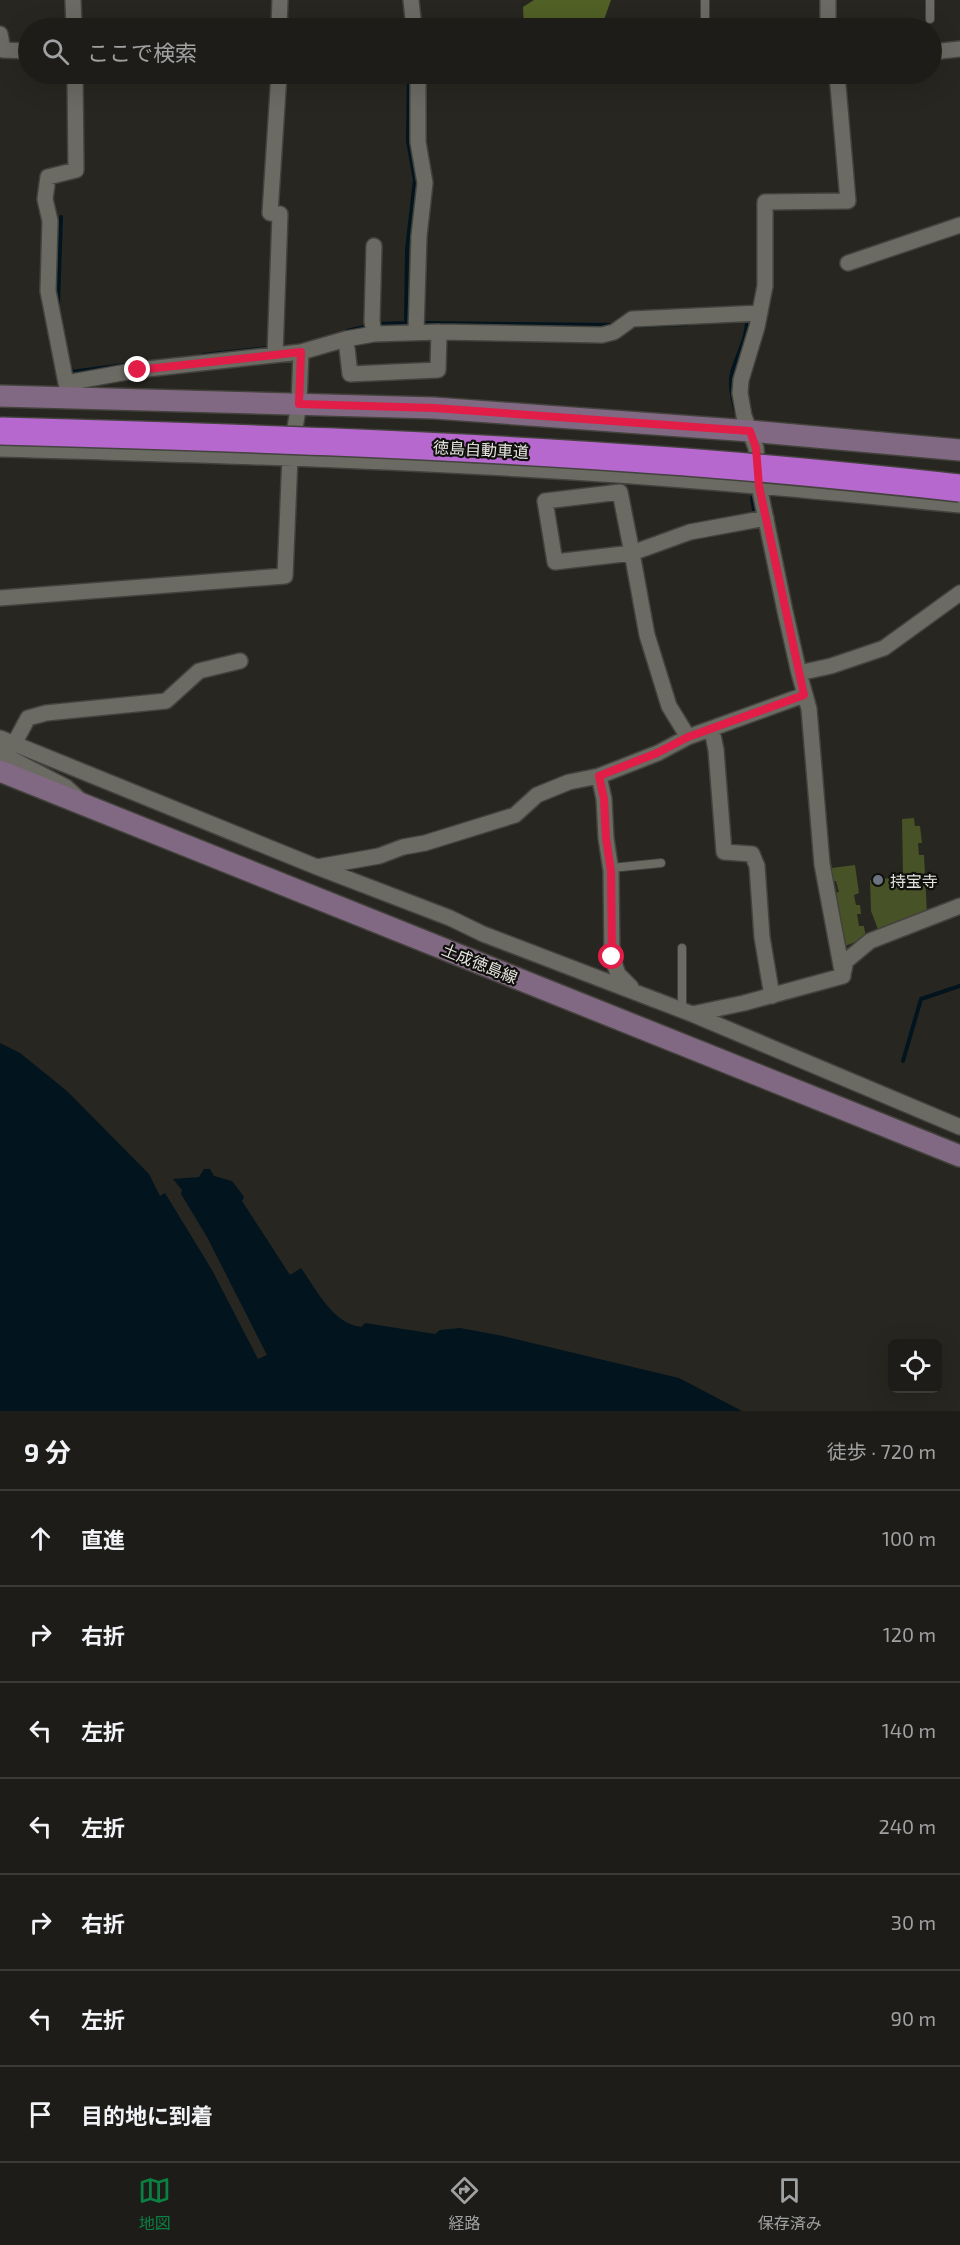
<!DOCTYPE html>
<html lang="ja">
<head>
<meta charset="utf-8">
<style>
  :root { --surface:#1d1c18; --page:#2a2925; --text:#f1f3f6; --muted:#a0a1a2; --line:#3b3a37; --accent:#0b8043 }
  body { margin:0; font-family:"Exo 2","Noto Sans JP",sans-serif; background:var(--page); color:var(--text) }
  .controls { position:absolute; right:18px; bottom:18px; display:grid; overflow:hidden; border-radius:9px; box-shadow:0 6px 24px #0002 }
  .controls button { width:54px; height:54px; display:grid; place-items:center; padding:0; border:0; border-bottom:2px solid var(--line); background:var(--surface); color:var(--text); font:30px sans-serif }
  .stop { position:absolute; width:18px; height:18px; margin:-14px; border:4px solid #e11d48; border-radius:50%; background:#fff }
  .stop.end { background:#e11d48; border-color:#fff; box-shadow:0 2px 6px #0008 }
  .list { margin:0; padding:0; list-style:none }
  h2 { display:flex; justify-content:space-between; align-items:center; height:78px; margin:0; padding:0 24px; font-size:26px }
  h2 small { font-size:20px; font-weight:400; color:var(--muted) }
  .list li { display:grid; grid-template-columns:39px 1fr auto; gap:18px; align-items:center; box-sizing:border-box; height:96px; padding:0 24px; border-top:2px solid var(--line) }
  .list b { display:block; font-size:22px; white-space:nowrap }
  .list em { font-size:20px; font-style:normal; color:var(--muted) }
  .icon { flex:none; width:33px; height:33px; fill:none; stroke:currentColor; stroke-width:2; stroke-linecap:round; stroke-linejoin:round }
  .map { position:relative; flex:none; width:960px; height:1411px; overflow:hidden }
  .search { position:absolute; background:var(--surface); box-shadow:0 6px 24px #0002; left:18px; right:18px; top:18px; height:66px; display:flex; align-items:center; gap:15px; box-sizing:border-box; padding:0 21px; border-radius:33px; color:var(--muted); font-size:22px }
  .sheet { height:750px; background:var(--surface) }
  nav { display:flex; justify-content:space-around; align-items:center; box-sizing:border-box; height:84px; border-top:2px solid var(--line); background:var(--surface); font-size:16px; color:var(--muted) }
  nav a { display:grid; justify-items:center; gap:3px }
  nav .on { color:var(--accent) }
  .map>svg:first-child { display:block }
  .green { fill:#475326 }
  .forest { fill:#516025 }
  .water { fill:#02141e }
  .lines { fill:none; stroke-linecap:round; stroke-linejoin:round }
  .stream { stroke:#02141e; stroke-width:4 }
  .lane-casing { stroke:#43423d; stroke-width:10 }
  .street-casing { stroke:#43423d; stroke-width:18 }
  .secondary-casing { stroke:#43423d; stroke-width:24 }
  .lane { stroke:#6b6a63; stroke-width:8 }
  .street { stroke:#6b6a63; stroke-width:15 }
  .secondary { stroke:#826983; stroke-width:21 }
  .highway-bridge-casing { stroke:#43423d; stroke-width:30; stroke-linecap:butt }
  .highway-bridge { stroke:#b668cf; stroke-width:27 }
  .route { stroke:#e11d48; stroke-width:8 }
  .worship-dot { fill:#6b7280; stroke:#0f0f0c; stroke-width:2 }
  .labels { text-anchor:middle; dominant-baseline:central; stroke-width:4.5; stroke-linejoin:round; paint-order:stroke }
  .street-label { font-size:16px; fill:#e5e4e0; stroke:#0f0f0c }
  .poi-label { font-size:16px; fill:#e5e4e0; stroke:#0f0f0c; text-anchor:start }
</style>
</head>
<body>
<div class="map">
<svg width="960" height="1411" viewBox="0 0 960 1411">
  <rect width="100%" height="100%" fill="#272620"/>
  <!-- green -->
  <path class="green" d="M 914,818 L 915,826 L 920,826 L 922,843 L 918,843 L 919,855 L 924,855 L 927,914 L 879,932 L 871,911 L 870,880 L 903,877 L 902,819 Z
    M 826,857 L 830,857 L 832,868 L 855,865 L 859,893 L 854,895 L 856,905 L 860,905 L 861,914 L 857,914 L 859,926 L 864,926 L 866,938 L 845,946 L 832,893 L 839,892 L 836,881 L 830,881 Z"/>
  <!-- forest -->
  <path class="forest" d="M 534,0 L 611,0 L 601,28 L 524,28 L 523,7 Z"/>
  <!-- water -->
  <path class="water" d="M 0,1043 L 20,1053 L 67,1091 L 149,1174 L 160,1196 L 165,1193 L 212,1270 L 258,1359 L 267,1355 L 207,1237 L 181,1194 L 182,1190 L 173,1179 L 199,1177 L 204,1169 L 210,1169 L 214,1176 L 232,1181 L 244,1197 L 242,1201 L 290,1275 L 301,1268 C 316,1289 333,1324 361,1327 L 365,1323 L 435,1334 L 440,1330 L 460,1328 L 503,1336 L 679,1378 L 742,1411 L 0,1411 Z"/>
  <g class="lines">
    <!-- stream -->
    <path class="stream" d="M 409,74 L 408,141 L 415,180 L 407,249 L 406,323 L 413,323
      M 58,304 L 61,217
      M 420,323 L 614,325
      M 377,324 L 406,323
      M 630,326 L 686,324
      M 347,331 L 369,326
      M 203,355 L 267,348
      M 71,369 L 71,372 L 124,365
      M 735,410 C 733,398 729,386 732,373 C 737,354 748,337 747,319
      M 752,498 L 754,510
      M 903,1061 L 921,999 L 960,986"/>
    <defs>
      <path id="lane" d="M 930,0 L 930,19
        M 705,28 L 705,0
        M 611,868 L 661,863
        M 682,1010 L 682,948"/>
      <path id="street" d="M 73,0 L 74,28
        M 411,0 L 414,28
        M 828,0 L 828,28
        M 279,28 L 280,0
        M 0,34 L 3,50 L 28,51
        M 932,52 L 960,49
        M 837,74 L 848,201 L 765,202 L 765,286 L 757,327 L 741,380 L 740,393 L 744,416 L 756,448 L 759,486 L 785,611 L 799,673 L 809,709 L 822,864 L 843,976
        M 374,246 L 372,321 L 374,334
        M 848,263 L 960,225
        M 416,332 L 419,236 L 425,183 L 418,142 L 418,74
        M 346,339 L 350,374 L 438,370 L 439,332
        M 275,355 L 280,214 L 270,213 L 279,74
        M 66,383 L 48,291 L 50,221 L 45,199 L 48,177 L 76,170 L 75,74
        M 70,398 L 66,383 L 138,370 L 301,352 L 346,339 L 374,334 L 439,332 L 602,335 L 614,332 L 632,319 L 760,313
        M 0,449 C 174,454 348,459 522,469 C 668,477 814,491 960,505
        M 0,598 L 285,576 L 290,457 L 299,404 L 301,352
        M 799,673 L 831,666 L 884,648 L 960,593
        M 712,730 L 716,750 L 724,852 L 752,854 L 757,866 L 762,937 L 772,996
        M 688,737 L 669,706 L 647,635 L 632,553 L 555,562 L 545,501 L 620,492 L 632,553 L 690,532 L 766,518
        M 0,738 L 317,867 L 450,918 L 483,934 L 692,1014 L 960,1127
        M 14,744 L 28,718 L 46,713 L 166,701 L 199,671 L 240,661
        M 0,753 L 66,787 L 78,798
        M 599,776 L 604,799 L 606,838 L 611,871 L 612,957 L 618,974 L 631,987
        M 317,867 L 379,856 L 403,847 L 425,843 L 515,815 L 537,795 L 569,782 L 599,776 L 658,753 L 688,737 L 804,695
        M 843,974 L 846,961 L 870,941 L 960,906
        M 692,1014 L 744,1003 L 843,976"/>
      <path id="secondary" d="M 0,396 L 434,408 L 750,431 L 960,450
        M 0,771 L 960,1156"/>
    </defs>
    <!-- lane casing -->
    <use href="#lane" class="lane-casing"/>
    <!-- street casing -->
    <use href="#street" class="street-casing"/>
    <!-- secondary casing -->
    <use href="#secondary" class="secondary-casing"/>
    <!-- lane -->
    <use href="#lane" class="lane"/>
    <!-- street -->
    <use href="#street" class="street"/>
    <!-- secondary -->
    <use href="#secondary" class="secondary"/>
    <defs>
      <path id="highway-bridge" d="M 0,431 C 219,437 438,444 657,460 C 758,467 859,477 960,488"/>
    </defs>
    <!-- highway-bridge casing -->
    <use href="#highway-bridge" class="highway-bridge-casing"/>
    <!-- highway-bridge -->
    <use href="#highway-bridge" class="highway-bridge"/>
  </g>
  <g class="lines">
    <!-- route -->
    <path class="route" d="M 138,370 L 301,352 L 299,404 L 434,408 L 750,431 L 756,448 L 759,486 L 804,695 L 688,737 L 657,753 L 599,776 L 604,799 L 606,838 L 611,871 L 612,957"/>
  </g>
  <!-- markers -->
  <circle class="worship-dot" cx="878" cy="880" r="6"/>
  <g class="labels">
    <!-- street labels -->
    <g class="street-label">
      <text transform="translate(481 449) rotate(3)">徳島自動車道</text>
      <text transform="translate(480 963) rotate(22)">土成徳島線</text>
    </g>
    <!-- poi labels -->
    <g class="poi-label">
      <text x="890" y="880">持宝寺</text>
    </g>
  </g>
</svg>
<div class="controls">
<button><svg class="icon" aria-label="locate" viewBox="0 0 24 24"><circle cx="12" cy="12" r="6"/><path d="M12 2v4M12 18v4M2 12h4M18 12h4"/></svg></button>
</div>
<div class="stop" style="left:612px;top:957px"></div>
<div class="stop end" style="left:138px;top:370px"></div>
<div class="search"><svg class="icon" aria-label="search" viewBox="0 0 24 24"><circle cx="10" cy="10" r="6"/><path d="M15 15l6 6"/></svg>ここで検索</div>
</div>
<section class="sheet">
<h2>9 分<small>徒歩 · 720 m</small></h2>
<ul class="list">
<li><svg class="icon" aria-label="ahead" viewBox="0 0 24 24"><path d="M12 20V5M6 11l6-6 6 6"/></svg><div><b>直進</b></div><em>100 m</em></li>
<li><svg class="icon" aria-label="right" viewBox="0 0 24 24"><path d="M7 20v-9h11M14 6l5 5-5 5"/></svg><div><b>右折</b></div><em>120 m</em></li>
<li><svg class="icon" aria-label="left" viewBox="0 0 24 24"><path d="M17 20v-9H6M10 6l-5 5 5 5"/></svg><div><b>左折</b></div><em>140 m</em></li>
<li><svg class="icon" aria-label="left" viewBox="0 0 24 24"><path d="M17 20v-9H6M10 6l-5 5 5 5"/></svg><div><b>左折</b></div><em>240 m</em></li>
<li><svg class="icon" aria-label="right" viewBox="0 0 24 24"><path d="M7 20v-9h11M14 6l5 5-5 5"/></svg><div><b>右折</b></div><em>30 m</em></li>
<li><svg class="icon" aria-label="left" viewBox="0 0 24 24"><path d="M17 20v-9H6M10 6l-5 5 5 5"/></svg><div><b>左折</b></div><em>90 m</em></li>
<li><svg class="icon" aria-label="arrive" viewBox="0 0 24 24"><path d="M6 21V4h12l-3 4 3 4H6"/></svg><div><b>目的地に到着</b></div></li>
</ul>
</section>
<nav>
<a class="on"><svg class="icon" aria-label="map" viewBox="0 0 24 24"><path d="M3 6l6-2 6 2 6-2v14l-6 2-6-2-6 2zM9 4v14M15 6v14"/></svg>地図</a>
<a><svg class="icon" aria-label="directions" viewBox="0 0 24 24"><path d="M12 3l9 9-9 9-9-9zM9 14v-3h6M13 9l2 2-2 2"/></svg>経路</a>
<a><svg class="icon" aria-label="saved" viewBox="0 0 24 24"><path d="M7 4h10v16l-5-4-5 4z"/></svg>保存済み</a>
</nav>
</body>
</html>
